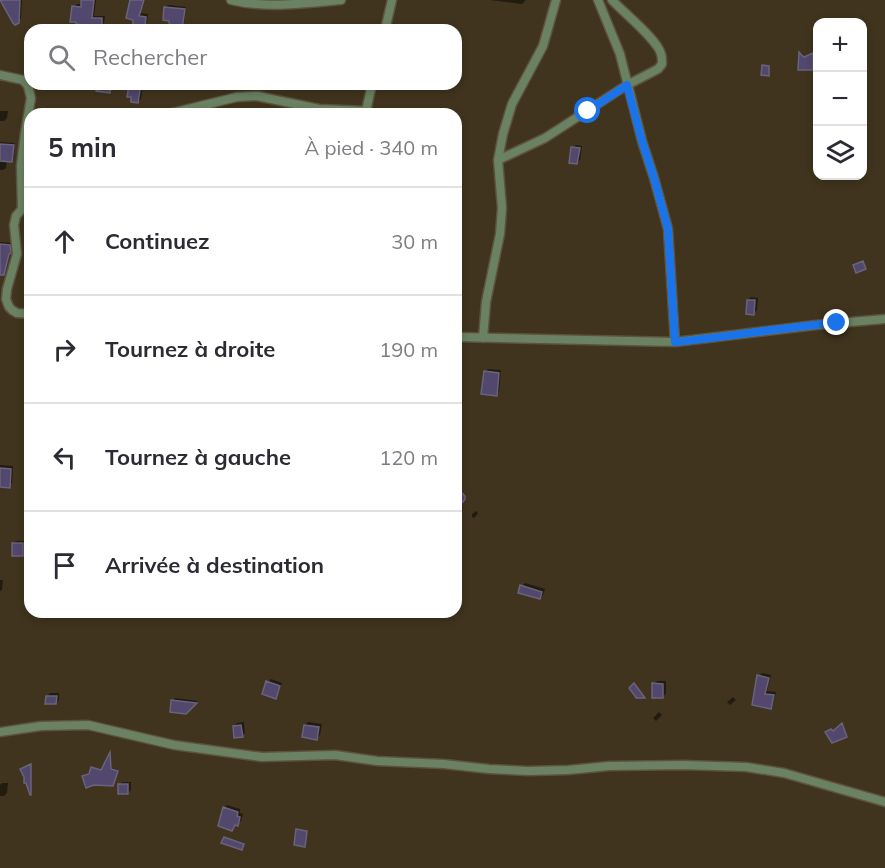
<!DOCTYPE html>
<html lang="fr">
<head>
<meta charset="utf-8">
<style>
  :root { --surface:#fff; --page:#f2f2f3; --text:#2b2b33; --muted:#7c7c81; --line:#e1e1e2 }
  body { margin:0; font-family:Mulish,sans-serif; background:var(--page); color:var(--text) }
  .controls { position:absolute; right:18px; top:18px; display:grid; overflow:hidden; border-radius:12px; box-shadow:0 3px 9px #0003 }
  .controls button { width:54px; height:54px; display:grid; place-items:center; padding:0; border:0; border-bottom:2px solid var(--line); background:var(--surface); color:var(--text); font:30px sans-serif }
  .stop { position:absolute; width:18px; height:18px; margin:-14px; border:4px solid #1a73e8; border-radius:50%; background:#fff }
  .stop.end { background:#1a73e8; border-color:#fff; box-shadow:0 2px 6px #0008 }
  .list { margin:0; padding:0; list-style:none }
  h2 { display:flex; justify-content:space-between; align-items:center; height:78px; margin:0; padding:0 24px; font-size:26px }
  h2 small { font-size:20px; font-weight:400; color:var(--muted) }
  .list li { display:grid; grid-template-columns:39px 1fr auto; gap:18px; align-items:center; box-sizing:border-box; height:108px; padding:0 24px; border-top:2px solid var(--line) }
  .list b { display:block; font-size:22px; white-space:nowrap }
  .list em { font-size:20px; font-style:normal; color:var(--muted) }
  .icon { flex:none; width:33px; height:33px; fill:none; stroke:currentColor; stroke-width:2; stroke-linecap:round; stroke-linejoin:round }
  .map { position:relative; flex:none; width:885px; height:868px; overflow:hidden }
  .search { position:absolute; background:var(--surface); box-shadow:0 3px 9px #0003; left:24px; top:24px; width:438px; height:66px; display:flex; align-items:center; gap:15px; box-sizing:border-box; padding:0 21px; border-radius:18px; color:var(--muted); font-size:22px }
  .panel { position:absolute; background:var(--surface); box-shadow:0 3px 9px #0003; left:24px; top:108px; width:438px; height:510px; border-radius:18px }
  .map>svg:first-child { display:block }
  .shadow { fill:#0007 }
  .building { fill:#52476d; stroke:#69637b; stroke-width:1.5 }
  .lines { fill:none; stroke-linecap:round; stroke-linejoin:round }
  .street-casing { stroke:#5d523d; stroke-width:11 }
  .street { stroke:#6a8262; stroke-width:8 }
  .route { stroke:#1a73e8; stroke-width:8 }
</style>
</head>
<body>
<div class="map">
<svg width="885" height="868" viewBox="0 0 885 868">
  <rect width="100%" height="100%" fill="#40341e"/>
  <!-- shadow -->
  <path class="shadow" d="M 0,0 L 22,0 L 21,18 L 17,23 L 13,5 L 0,3 Z
    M 82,0 L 96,0 L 94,16 L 105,16 L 104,23 L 102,26 L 77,23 L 74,7 L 77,4 L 82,4 Z
    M 132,0 L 145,0 L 140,13 L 148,14 L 147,23 L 144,26 L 134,25 Z
    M 490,0 L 526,0 L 522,4 Z
    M 168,5 L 186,7 L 184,24 L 189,26 L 187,30 L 170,30 L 171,20 L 166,7 Z
    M 801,52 L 806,57 L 814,53 L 813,69 L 800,68 Z
    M 131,84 L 143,84 L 141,99 L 138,102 L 133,96 Z
    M 0,111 L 8,111 L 7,118 L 4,121 L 0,121 Z
    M 0,142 L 15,143 L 14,158 L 12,160 L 7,160 L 6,168 L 3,170 L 0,170 Z
    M 576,145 L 582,146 L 580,160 L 577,163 L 573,148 Z
    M 30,212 L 30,224 L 26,224 L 27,215 Z
    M 0,242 L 12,243 L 12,250 L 10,252 L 6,271 L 4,273 L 0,273 Z
    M 751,297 L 758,298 L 757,310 L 754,313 L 748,300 Z
    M 488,369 L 501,370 L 499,391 L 496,394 L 485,372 Z
    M 0,465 L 13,466 L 12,483 L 9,486 L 0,486 Z
    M 476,511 L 478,513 L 477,515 L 474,518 L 472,517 L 472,514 Z
    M 16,541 L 25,541 L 25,552 L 22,555 L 13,544 Z
    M 0,580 L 3,580 L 2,590 L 0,591 Z
    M 525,583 L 545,589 L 543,595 L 540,598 L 522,586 Z
    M 762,673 L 771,675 L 767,691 L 776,692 L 773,704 L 770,707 L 754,704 L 759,676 Z
    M 271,679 L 282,683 L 278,694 L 275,697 L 268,682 Z
    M 657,681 L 666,681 L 666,693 L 663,697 L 654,684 Z
    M 50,693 L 59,693 L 59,700 L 56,703 L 47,696 Z
    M 733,697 L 736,700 L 730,705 L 727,702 Z
    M 175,698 L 198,701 L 185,713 L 173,701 Z
    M 659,712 L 662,715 L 656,721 L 653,718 Z
    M 244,722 L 245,733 L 242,736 L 234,726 L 237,723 Z
    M 308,722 L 322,724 L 320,735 L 317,738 L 305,725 Z
    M 111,754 L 111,768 L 118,770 L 114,783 L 84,776 L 90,773 L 93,767 L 103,770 Z
    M 122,782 L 131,782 L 131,790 L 128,793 L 119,785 Z
    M 2,783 L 8,783 L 7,793 L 4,796 L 0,796 L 0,785 Z
    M 227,805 L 240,809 L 240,813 L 243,814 L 241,821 L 238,824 L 236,823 L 232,829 L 224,808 Z
    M 226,837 L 244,843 L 243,847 L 225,838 Z"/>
  <!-- building -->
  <path class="building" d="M 0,0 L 20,0 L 19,23 L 15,25 L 13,23 Z
    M 81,0 L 94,0 L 92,18 L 102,18 L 102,25 L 91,26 L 76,24 L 76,22 L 70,22 L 72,6 L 81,7 Z
    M 130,0 L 144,0 L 139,16 L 146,17 L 145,28 L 133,27 L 133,20 L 126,18 Z
    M 164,7 L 185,9 L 182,30 L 170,30 L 169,21 L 163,20 Z
    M 799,52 L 804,57 L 813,53 L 813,70 L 798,70 Z
    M 762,65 L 769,66 L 769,76 L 761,75 Z
    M 97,84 L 111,84 L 110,93 L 96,91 Z
    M 129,84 L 141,84 L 138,103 L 131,102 L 131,97 L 127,97 Z
    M 0,144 L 14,145 L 12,162 L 0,161 Z
    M 571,147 L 580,148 L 577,164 L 569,163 Z
    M 0,244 L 10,245 L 11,253 L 9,254 L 4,275 L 0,275 Z
    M 863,261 L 866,269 L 856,273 L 853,265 Z
    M 747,300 L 755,300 L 754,315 L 746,314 Z
    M 484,371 L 499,373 L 497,396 L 481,394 Z
    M 0,468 L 11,469 L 10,488 L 0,487 Z
    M 459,493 L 462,493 L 465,496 L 465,499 L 463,502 L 456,503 L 456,495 Z
    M 12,543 L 23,543 L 23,556 L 12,556 Z
    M 520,585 L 542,592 L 540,599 L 518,593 Z
    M 757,675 L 769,678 L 765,694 L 774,695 L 771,709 L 752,705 Z
    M 266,681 L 280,686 L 276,699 L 262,694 Z
    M 634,683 L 645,698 L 636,698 L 635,696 L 629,688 Z
    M 652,683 L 663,684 L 663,698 L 652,698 Z
    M 46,696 L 57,696 L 56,704 L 45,704 Z
    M 171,700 L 197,703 L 186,714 L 170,712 Z
    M 842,723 L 847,737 L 832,743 L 825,732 L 831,729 L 833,731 Z
    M 241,725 L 243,737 L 234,738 L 233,726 Z
    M 304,725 L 319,727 L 317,740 L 302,737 Z
    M 110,752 L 111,769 L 118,771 L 113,786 L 94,785 L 86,788 L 82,776 L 89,774 L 91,767 L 101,770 Z
    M 31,764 L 31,795 L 30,795 L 26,783 L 24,783 L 24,777 L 20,769 Z
    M 118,784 L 128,784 L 128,794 L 118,794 Z
    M 223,807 L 238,812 L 237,816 L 240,817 L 238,826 L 235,825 L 232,831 L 218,826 Z
    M 296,829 L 307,831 L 305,847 L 294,845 Z
    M 224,837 L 244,844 L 242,850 L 221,843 Z"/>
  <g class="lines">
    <defs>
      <path id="street" d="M 231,0 C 267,9 304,3 341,0
        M 598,0 L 620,54 L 642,141 L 654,178 L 668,229 L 675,342
        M 385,30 L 392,0
        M 0,75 L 23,80 L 28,86 L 31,98 L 25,133 L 21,166 L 22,209 L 16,216 L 14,225 L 17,254 L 7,289 L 6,299 L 9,307 L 12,310 L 17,313 L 30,314
        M 168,114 L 237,97 L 257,96 L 319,109 L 366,111 L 372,84
        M 498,160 L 545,138 L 627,85 L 658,69 L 662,64 C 662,63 662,56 661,54 C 658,40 623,12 612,0
        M 456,337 L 675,342 L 816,325 L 885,319
        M 483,338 L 486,302 L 500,234 L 502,208 L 498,160 L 503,134 L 512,104 L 543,46 L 556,0
        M 0,732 L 41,726 L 88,725 L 174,745 L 262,757 L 335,755 L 377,761 L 444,764 L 489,769 L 528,771 L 568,770 L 609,766 L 683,765 L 746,767 L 784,773 L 885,802"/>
    </defs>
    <!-- street casing -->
    <use href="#street" class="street-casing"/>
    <!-- street -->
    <use href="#street" class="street"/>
  </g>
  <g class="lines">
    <!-- route -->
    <path class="route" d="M 588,111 L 627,85 L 642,141 L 654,178 L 668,229 L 675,342 C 729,337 783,327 837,323"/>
  </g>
</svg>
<div class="controls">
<button>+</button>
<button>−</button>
<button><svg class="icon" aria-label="layers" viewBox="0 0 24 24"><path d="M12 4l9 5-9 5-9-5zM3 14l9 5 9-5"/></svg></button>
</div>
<div class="stop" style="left:588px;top:111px"></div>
<div class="stop end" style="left:837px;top:323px"></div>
<div class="search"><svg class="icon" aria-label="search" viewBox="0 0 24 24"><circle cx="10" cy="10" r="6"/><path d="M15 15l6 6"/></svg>Rechercher</div>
<section class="panel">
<h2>5 min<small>À pied · 340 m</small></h2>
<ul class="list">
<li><svg class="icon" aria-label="ahead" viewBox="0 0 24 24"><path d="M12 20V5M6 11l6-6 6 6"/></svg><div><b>Continuez</b></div><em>30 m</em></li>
<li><svg class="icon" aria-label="right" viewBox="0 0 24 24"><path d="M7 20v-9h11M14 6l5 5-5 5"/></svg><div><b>Tournez à droite</b></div><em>190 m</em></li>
<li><svg class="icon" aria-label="left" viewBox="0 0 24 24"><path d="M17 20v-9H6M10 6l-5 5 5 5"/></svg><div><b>Tournez à gauche</b></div><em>120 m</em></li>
<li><svg class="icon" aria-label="arrive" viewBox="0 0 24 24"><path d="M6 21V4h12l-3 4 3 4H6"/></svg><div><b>Arrivée à destination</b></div></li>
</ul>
</section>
</div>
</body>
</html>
